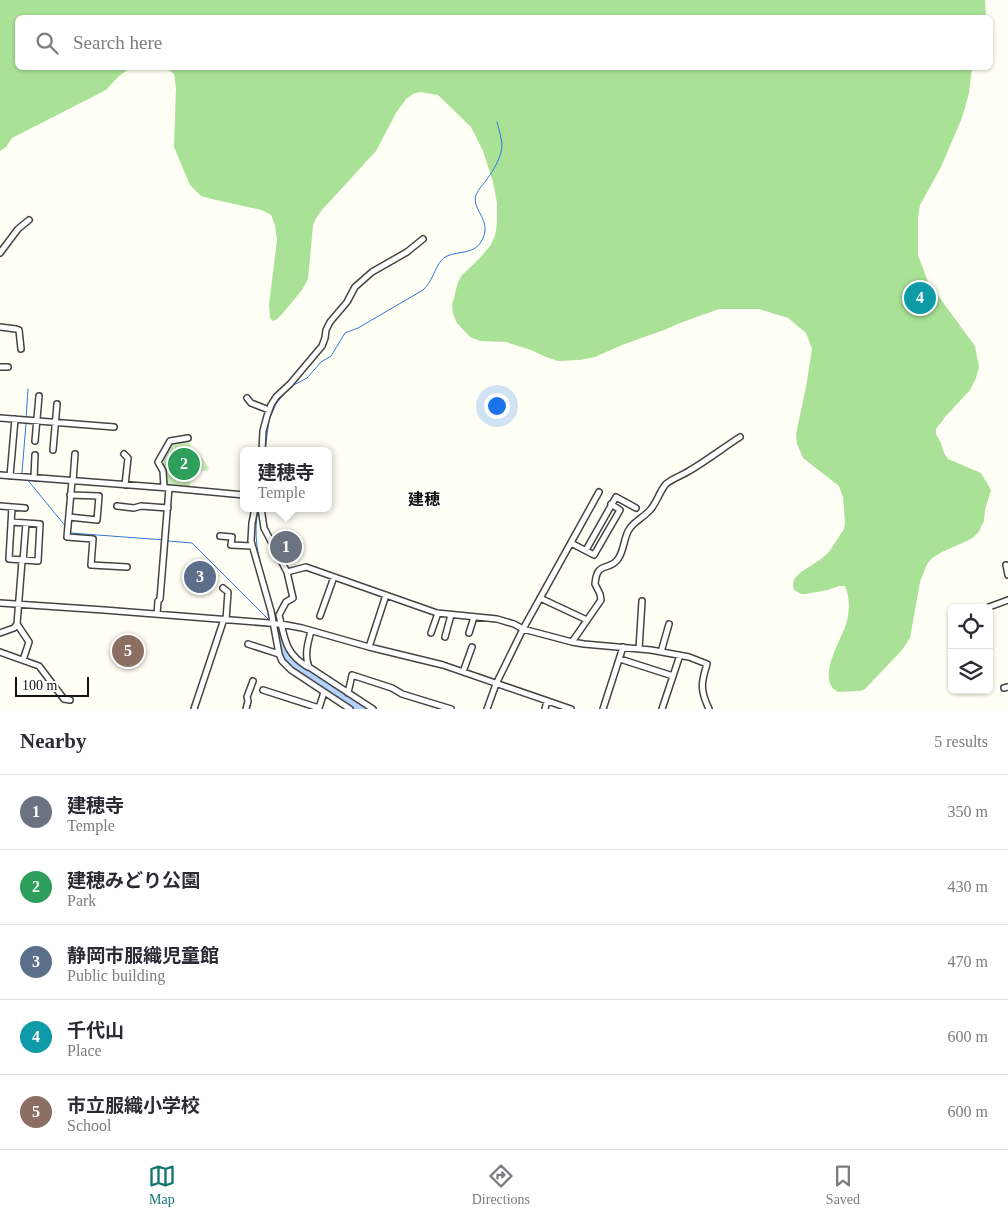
<!DOCTYPE html>
<html lang="en">
<head>
<meta charset="utf-8">
<style>
  :root { --surface:#fff; --page:#f7f7f7; --text:#2b2b33; --muted:#7c7c81; --line:#e1e1e2; --accent:#0f766e }
  body { margin:0; font-family:"Times New Roman","Noto Sans JP",serif; background:var(--page); color:var(--text) }
  .controls { position:absolute; right:15px; bottom:15px; display:grid; overflow:hidden; border-radius:8px; box-shadow:0 1px 4px #0004 }
  .controls button { width:45px; height:45px; display:grid; place-items:center; padding:0; border:0; border-bottom:1px solid var(--line); background:var(--surface); color:var(--text); font:25px sans-serif }
  .scale { position:absolute; left:15px; bottom:12px; width:74px; box-sizing:border-box; padding-left:5px; border:2px solid #111; border-top:0; font-size:14px; line-height:18px; white-space:nowrap; color:#111; -webkit-text-stroke:4px #fff; paint-order:stroke }
  .you { position:absolute; left:496px; top:405px; width:18px; height:18px; margin:-12px; border:4px solid #fff; border-radius:50%; background:#1a73e8; box-shadow:0 0 0 8px #1a73e833 }
  .badge { display:grid; place-items:center; width:32px; height:32px; border-radius:50%; background:var(--accent); color:#fff; font-size:16px; font-weight:700 }
  .pin { position:absolute; translate:-50% -50%; border:2px solid #fff; box-shadow:0 1px 5px #0006 }
  .popup { position:absolute; left:240px; top:447px; width:92px; height:65px; box-sizing:border-box; display:grid; place-content:center; border-radius:8px; background:var(--surface); filter:drop-shadow(0 1px 4px #0005); font-size:16px; white-space:nowrap; color:var(--muted) }
  .popup b { font-size:19px; color:var(--text) }
  .popup::after { content:''; position:absolute; left:50%; top:100%; margin-left:-10px; border:10px solid transparent; border-top-color:var(--surface) }
  .list { margin:0; padding:0; list-style:none }
  h2 { display:flex; justify-content:space-between; align-items:center; height:65px; margin:0; padding:0 20px; font-size:21px }
  h2 small { font-size:16px; font-weight:400; color:var(--muted) }
  .list li { display:grid; grid-template-columns:32px 1fr auto; gap:15px; align-items:center; box-sizing:border-box; height:75px; padding:0 20px; border-top:1px solid var(--line) }
  .list b { display:block; font-size:19px; white-space:nowrap }
  .list p { margin:0; font-size:16px; white-space:nowrap; color:var(--muted) }
  .list em { font-size:16px; font-style:normal; color:var(--muted) }
  .icon { flex:none; width:28px; height:28px; fill:none; stroke:currentColor; stroke-width:2; stroke-linecap:round; stroke-linejoin:round }
  .map { position:relative; flex:none; width:1008px; height:709px; overflow:hidden }
  .search { position:absolute; background:var(--surface); box-shadow:0 1px 4px #0004; left:15px; right:15px; top:15px; height:55px; display:flex; align-items:center; gap:12px; box-sizing:border-box; padding:0 18px; border-radius:8px; color:var(--muted); font-size:19px }
  .sheet { height:440px; background:var(--surface) }
  nav { display:flex; justify-content:space-around; align-items:center; box-sizing:border-box; height:70px; border-top:1px solid var(--line); background:var(--surface); font-size:14px; color:var(--muted) }
  nav a { display:grid; justify-items:center; gap:2px }
  nav .on { color:var(--accent) }
  .map>svg:first-child { display:block }
  .green { fill:#caefb8 }
  .forest { fill:#a9e296 }
  .lines { fill:none; stroke-linecap:round; stroke-linejoin:round }
  .stream { stroke:#3176dd; stroke-width:1 }
  .river { stroke:#b3d2fd; stroke-width:9 }
  .minor-casing { stroke:#444; stroke-width:8 }
  .minor { stroke:#fff; stroke-width:5 }
  .labels { text-anchor:middle; dominant-baseline:central; stroke-width:5; stroke-linejoin:round; paint-order:stroke }
  .quarter-label { font-size:16px; font-weight:bold; fill:#111; stroke:#fff }
</style>
</head>
<body>
<div class="map">
<svg width="1008" height="709" viewBox="0 0 1008 709">
  <rect width="100%" height="100%" fill="#fffff5"/>
  <!-- green -->
  <path class="green" d="M 188,439 L 191,447 L 198,452 L 209,468 L 207,471 L 191,471 L 190,488 L 167,486 L 167,471 L 161,460 L 172,442 Z"/>
  <!-- forest -->
  <path class="forest" d="M 0,0 L 985,0 L 986,17 L 18,18 L 18,68 L 130,68 L 119,76 L 106,90 L 12,138 L 6,147 L 0,151 Z
    M 167,68 L 972,68 L 969,93 L 962,118 L 941,167 L 920,205 L 918,218 L 918,255 L 928,282 L 975,346 L 979,367 L 976,378 L 970,390 L 946,416 L 936,429 L 936,434 L 941,443 L 944,453 L 948,459 L 981,473 L 991,490 L 985,510 L 984,521 L 978,533 L 971,539 L 942,552 L 932,558 L 927,564 L 920,582 L 910,638 L 902,650 L 865,689 L 860,691 L 838,692 C 838,692 832,688 832,687 C 821,671 841,640 846,624 C 850,611 850,598 845,586 L 839,586 L 828,590 L 806,594 L 801,594 L 794,590 L 793,585 L 794,579 L 801,572 L 821,559 L 829,552 L 844,529 L 845,523 L 843,497 L 839,486 L 803,458 L 797,444 L 796,434 L 806,387 L 812,349 L 806,333 L 788,318 L 759,309 L 719,309 L 680,323 L 664,330 L 622,345 L 595,357 L 580,360 L 558,361 L 546,357 L 531,350 L 506,342 L 480,341 L 470,337 L 457,323 L 453,314 L 452,305 L 458,282 L 462,275 L 477,261 L 490,246 L 495,236 L 497,223 L 497,203 L 493,182 L 483,151 L 471,127 L 438,95 L 420,92 L 413,94 L 406,99 L 396,113 L 376,151 L 321,211 L 315,220 L 313,226 L 308,279 L 302,290 L 283,313 L 276,320 L 273,321 L 270,318 L 269,305 L 277,240 L 275,225 L 271,215 L 262,210 L 216,200 L 201,196 L 190,185 L 174,147 L 176,88 L 174,74 Z"/>
  <g class="lines">
    <!-- stream -->
    <path class="stream" d="M 290,387 L 307,378 L 321,362 L 331,356 L 345,333 L 358,328 L 423,290 C 426,287 428,285 430,281 C 435,273 438,260 447,256 C 459,251 474,254 481,242 C 494,220 471,211 476,195 C 478,189 484,184 487,179 C 494,170 502,156 502,144 C 501,137 499,129 497,122
      M 26,419 L 28,389
      M 265,451 L 269,420 L 276,404 L 287,390
      M 24,475 L 22,473 L 26,423
      M 26,478 L 67,528
      M 258,508 C 253,539 258,555 266,584
      M 69,531 L 71,533 L 164,540
      M 168,541 L 192,543 L 269,620"/>
    <!-- river -->
    <path class="river" d="M 278,629 L 282,644 L 288,656 L 298,668 L 362,709"/>
    <defs>
      <path id="minor" d="M 0,253 L 18,229 L 29,220
        M 0,327 L 16,329 L 19,330 L 21,349
        M 0,367 L 8,367
        M 247,398 L 251,403 L 269,410
        M 0,418 L 114,427
        M 35,441 L 39,396
        M 53,450 L 57,404
        M 262,451 L 263,431 L 267,416 L 271,405 L 276,397 L 290,384 L 322,346 L 325,338 L 326,330 L 330,322 L 347,302 L 355,287 L 372,272 L 407,252 L 423,239
        M 124,454 L 128,458 L 125,485
        M 0,475 L 169,488 L 244,495
        M 10,476 L 15,419
        M 34,478 L 35,455
        M 72,481 L 67,537 L 93,539 L 91,565 L 127,567
        M 73,481 L 75,454
        M 164,487 L 163,471 L 158,462 L 170,441 L 188,438
        M 0,506 L 25,508
        M 117,506 L 134,508 L 141,506 L 168,508
        M 255,508 L 252,523 L 251,541 L 271,611 L 279,654 L 282,661 L 291,670 L 350,709
        M 261,508 L 264,528 L 287,572 L 306,567 L 437,613 L 497,619 L 514,624 L 523,629 L 572,642 L 584,644 L 651,650 L 689,657 L 707,664 C 701,683 700,690 709,709
        M 69,517 L 97,520 L 99,496 L 70,495
        M 11,522 L 40,524 L 38,561 L 9,559 L 12,507
        M 220,536 L 232,537 L 231,545 L 252,546
        M 571,543 L 594,555 L 620,510 L 611,504
        M 586,550 L 616,497 L 636,508
        M 22,561 L 17,624 L 29,642 L 23,660
        M 23,561 L 26,523
        M 1006,565 L 1008,575
        M 287,572 L 293,598 L 286,602 L 279,615 C 285,639 285,654 308,667
        M 223,588 L 228,592 L 226,620
        M 540,598 L 587,620
        M 0,603 L 104,610 L 281,624 L 302,628 L 369,647 L 443,665 L 571,709
        M 989,607 L 1008,600
        M 157,614 L 158,601 L 160,599 L 169,488
        M 320,616 L 334,577
        M 311,631 C 308,642 304,656 309,667 L 373,709
        M 0,633 L 14,628 L 17,624
        M 431,633 L 438,613
        M 469,633 L 474,617
        M 445,637 L 451,615
        M 572,642 L 601,600 L 600,594 L 595,584 C 597,560 609,572 618,559 C 625,549 623,538 630,528 C 635,521 644,517 650,510 C 657,503 659,492 666,484 C 673,478 681,476 689,471 C 706,461 723,448 740,437
        M 248,644 L 279,654
        M 369,647 L 386,595
        M 639,649 L 642,601
        M 0,652 L 39,666 L 64,699 L 70,700
        M 661,652 L 669,624
        M 620,659 L 673,676
        M 463,672 L 472,647
        M 1004,688 L 1008,687
        M 263,690 L 319,708 L 324,692
        M 348,693 L 352,675 L 392,688 L 402,694 L 451,709
        M 194,709 L 224,619
        M 246,709 L 248,701 L 247,697 L 253,681
        M 487,709 L 496,684 L 523,629 L 599,492
        M 545,709 L 547,701
        M 603,709 L 623,647
        M 662,709 L 680,655"/>
    </defs>
    <!-- minor casing -->
    <use href="#minor" class="minor-casing"/>
    <!-- minor -->
    <use href="#minor" class="minor"/>
  </g>
  <g class="labels">
    <!-- quarter labels -->
    <g class="quarter-label">
      <text x="424" y="499">建穂</text>
    </g>
  </g>
</svg>
<div class="controls">
<button><svg class="icon" aria-label="locate" viewBox="0 0 24 24"><circle cx="12" cy="12" r="6"/><path d="M12 2v4M12 18v4M2 12h4M18 12h4"/></svg></button>
<button><svg class="icon" aria-label="layers" viewBox="0 0 24 24"><path d="M12 4l9 5-9 5-9-5zM3 14l9 5 9-5"/></svg></button>
</div>
<div class="scale">100 m</div>
<div class="you"></div>
<div class="pin badge" style="left:286px;top:547px;background:#6b7280">1</div>
<div class="popup"><b>建穂寺</b>Temple</div>
<div class="pin badge" style="left:184px;top:464px;background:#2e9e5b">2</div>
<div class="pin badge" style="left:200px;top:577px;background:#5c6f8a">3</div>
<div class="pin badge" style="left:920px;top:298px;background:#0f9aa8">4</div>
<div class="pin badge" style="left:128px;top:651px;background:#8d6e63">5</div>
<div class="search"><svg class="icon" aria-label="search" viewBox="0 0 24 24"><circle cx="10" cy="10" r="6"/><path d="M15 15l6 6"/></svg>Search here</div>
</div>
<section class="sheet">
<h2>Nearby<small>5 results</small></h2>
<ul class="list">
<li><span class="badge" style="background:#6b7280">1</span><div><b>建穂寺</b><p>Temple</p></div><em>350 m</em></li>
<li><span class="badge" style="background:#2e9e5b">2</span><div><b>建穂みどり公園</b><p>Park</p></div><em>430 m</em></li>
<li><span class="badge" style="background:#5c6f8a">3</span><div><b>静岡市服織児童館</b><p>Public building</p></div><em>470 m</em></li>
<li><span class="badge" style="background:#0f9aa8">4</span><div><b>千代山</b><p>Place</p></div><em>600 m</em></li>
<li><span class="badge" style="background:#8d6e63">5</span><div><b>市立服織小学校</b><p>School</p></div><em>600 m</em></li>
</ul>
</section>
<nav>
<a class="on"><svg class="icon" aria-label="map" viewBox="0 0 24 24"><path d="M3 6l6-2 6 2 6-2v14l-6 2-6-2-6 2zM9 4v14M15 6v14"/></svg>Map</a>
<a><svg class="icon" aria-label="directions" viewBox="0 0 24 24"><path d="M12 3l9 9-9 9-9-9zM9 14v-3h6M13 9l2 2-2 2"/></svg>Directions</a>
<a><svg class="icon" aria-label="saved" viewBox="0 0 24 24"><path d="M7 4h10v16l-5-4-5 4z"/></svg>Saved</a>
</nav>
</body>
</html>
